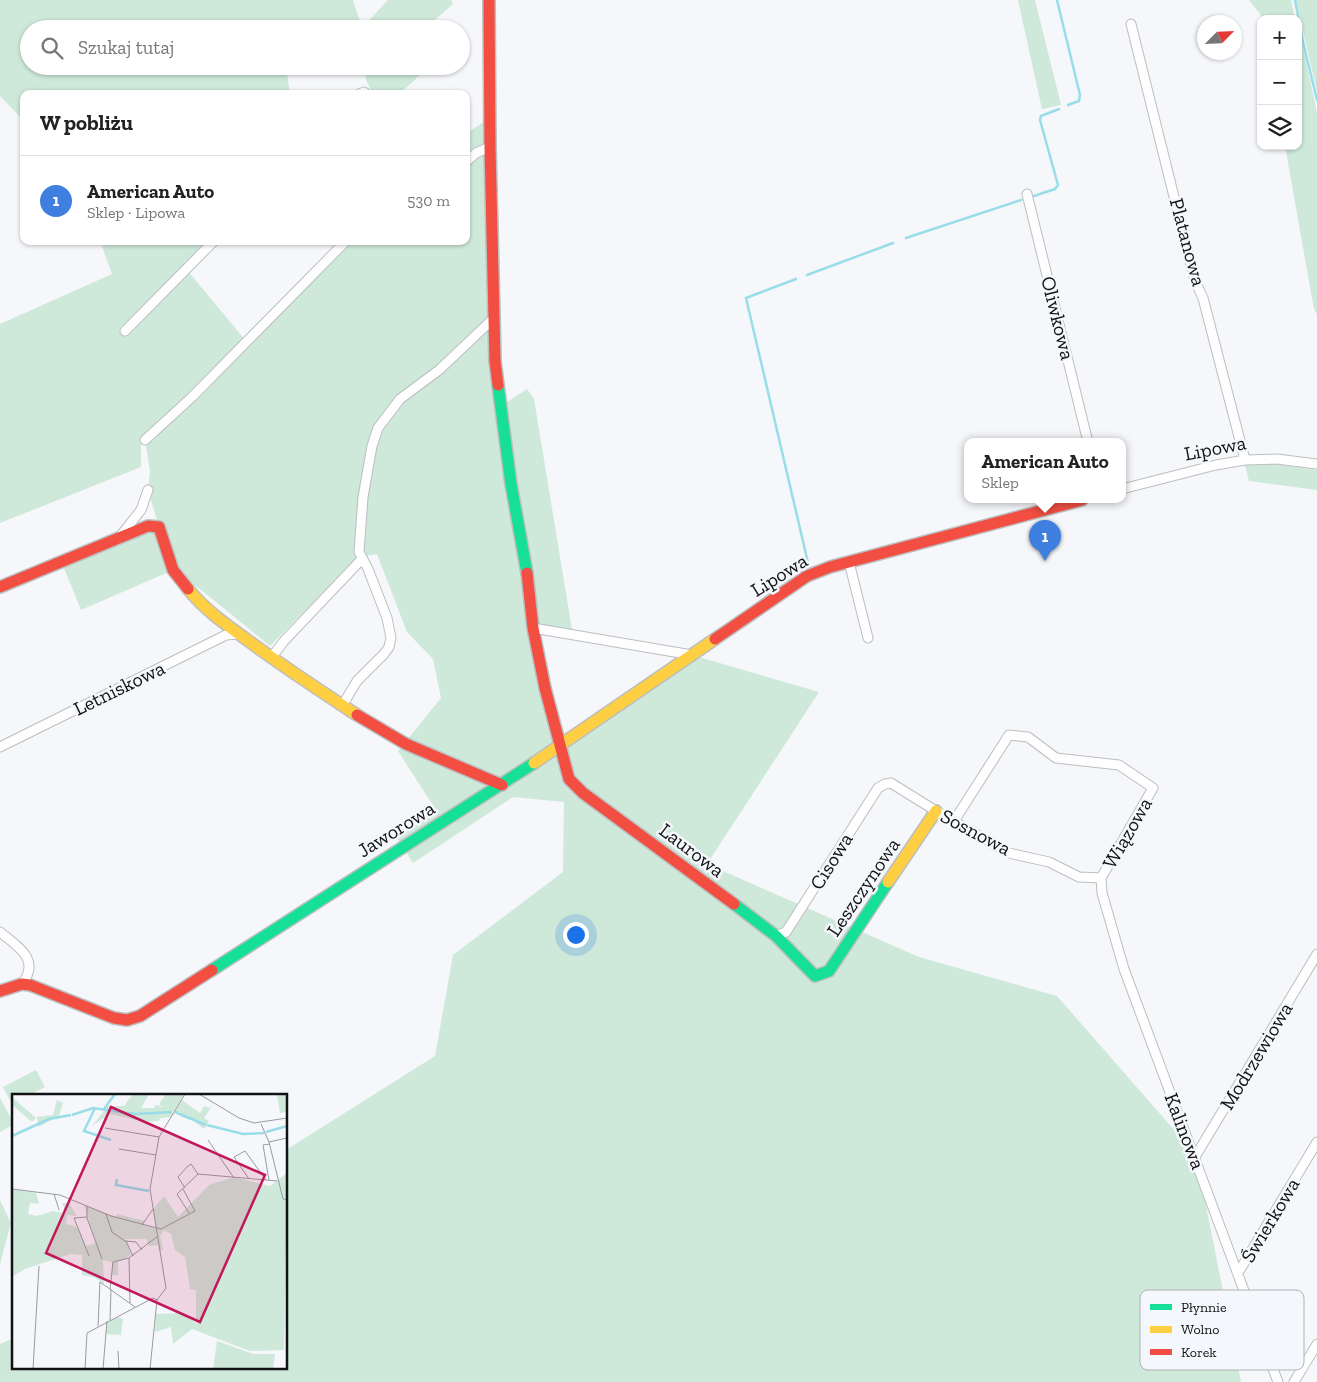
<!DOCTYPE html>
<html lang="pl">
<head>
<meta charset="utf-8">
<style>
  :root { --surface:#fff; --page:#f6f6f6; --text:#222; --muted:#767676; --line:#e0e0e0; --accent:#ea580c }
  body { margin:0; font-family:"Zilla Slab",serif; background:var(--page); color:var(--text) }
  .controls { position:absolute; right:15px; top:15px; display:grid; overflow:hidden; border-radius:10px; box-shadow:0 1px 4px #0004 }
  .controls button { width:45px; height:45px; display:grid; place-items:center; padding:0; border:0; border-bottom:1px solid var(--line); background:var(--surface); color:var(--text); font:25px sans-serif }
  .compass { position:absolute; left:1197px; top:15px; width:45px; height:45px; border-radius:50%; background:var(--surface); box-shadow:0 1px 4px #0004; rotate:66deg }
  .you { position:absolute; left:575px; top:934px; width:18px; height:18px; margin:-12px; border:4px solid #fff; border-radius:50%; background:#1a73e8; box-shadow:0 0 0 8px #1a73e833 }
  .badge { display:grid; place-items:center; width:32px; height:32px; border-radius:50%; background:var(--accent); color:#fff; font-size:16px; font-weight:700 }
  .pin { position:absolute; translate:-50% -41px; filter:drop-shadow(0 1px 2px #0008) }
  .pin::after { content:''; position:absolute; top:26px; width:18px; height:15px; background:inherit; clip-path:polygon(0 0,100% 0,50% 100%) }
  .popup { position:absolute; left:964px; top:438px; width:162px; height:65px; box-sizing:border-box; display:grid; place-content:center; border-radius:10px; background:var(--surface); filter:drop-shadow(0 1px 4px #0005); font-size:16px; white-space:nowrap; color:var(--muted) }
  .popup b { font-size:19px; color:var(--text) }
  .popup::after { content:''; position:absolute; left:50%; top:100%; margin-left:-10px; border:10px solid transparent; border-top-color:var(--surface) }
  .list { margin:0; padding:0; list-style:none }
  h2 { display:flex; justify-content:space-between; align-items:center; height:65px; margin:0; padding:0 20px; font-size:21px }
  h2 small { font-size:16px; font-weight:400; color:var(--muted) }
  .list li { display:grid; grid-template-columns:32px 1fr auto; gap:15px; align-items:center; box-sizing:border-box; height:90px; padding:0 20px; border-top:1px solid var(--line) }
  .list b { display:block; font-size:19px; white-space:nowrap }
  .list p { margin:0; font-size:16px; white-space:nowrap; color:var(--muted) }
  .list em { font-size:16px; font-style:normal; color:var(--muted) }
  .icon { flex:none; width:28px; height:28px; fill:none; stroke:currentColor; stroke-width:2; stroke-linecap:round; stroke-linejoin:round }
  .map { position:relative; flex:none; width:1317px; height:1382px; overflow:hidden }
  .search { position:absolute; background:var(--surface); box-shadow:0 1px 4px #0004; left:20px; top:20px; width:450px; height:55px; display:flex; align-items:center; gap:12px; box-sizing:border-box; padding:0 18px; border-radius:28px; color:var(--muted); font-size:19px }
  .panel { position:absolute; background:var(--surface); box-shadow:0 1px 4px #0004; left:20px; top:90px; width:450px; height:155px; border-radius:10px }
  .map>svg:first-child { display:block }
  .green { fill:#cee8d9 }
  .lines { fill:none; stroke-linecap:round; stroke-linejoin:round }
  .stream { stroke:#99dde8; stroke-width:2.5 }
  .street-casing { stroke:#bcbec0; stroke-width:11 }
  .fast-casing { stroke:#bcbec0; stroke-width:14 }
  .slow-casing { stroke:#bcbec0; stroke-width:14 }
  .jam-casing { stroke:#bcbec0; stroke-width:14 }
  .street { stroke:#fefefe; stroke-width:9 }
  .fast { stroke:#16e098; stroke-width:11 }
  .slow { stroke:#ffcf43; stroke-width:11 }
  .jam { stroke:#f24e42; stroke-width:11 }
  .labels { text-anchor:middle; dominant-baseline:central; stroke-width:5; stroke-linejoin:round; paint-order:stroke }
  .street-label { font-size:20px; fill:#111214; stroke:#f4f7fb }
  .inset-river { fill:none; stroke:#99dde8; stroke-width:2.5 }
  .inset-road { fill:none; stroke:#9a9b9e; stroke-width:1 }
  .view { fill:#c2185b; fill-opacity:0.15; stroke:#c2185b; stroke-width:2.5 }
  .inset-edge { fill:none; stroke:#111214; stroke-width:2.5 }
  .key { fill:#f4f7fb; stroke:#b0b2b6; stroke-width:1 }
  .key-label { font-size:14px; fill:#111214 }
</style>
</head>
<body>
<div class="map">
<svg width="1317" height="1382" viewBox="0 0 1317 1382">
  <rect width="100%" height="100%" fill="#f5f7fa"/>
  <!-- green -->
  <path class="green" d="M 0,0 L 353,0 L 362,28 L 388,0 L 451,0 L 453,4 L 425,29 L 29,29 L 29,66 L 286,66 L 290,94 L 24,94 L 24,121 L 0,96 Z
    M 1018,0 L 1035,0 L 1061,105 L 1042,109 Z
    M 1249,0 L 1291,0 L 1295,19 L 1262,19 L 1261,15 Z
    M 1296,0 L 1317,0 L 1317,92 Z
    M 1298,23 L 1317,113 L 1317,314 L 1314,309 L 1285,146 L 1298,146 Z
    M 365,66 L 430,66 L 399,94 L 373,94 L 366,80 Z
    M 485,121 L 501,406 L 527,389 L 534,399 L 573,636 L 533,629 L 560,745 L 692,655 L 819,692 L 707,864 L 919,957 L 1057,996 L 1196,1155 L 1241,1382 L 0,1382 L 0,1344 L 14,1338 L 14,1368 L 286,1368 L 286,1150 L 435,1056 L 453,955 L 563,872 L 564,802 L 513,797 L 413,863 L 396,836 L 436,810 L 398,751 L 441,698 L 433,659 L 407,632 L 377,554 L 357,558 L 270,646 L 205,593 L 173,570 L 81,610 L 64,568 L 159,527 L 148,490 L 150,471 L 145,440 L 141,439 L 141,467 L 0,523 L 0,324 L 112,274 L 100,241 L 212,241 L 187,270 L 246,341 L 344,241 L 466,241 L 466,134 Z
    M 1247,460 L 1317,470 L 1317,490 L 1249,481 L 1244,461 Z
    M 36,1070 L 45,1087 L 28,1096 L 14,1096 L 14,1103 L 12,1104 L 3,1087 Z
    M 0,1098 L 14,1124 L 0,1132 Z
    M 0,1200 L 11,1223 L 0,1264 Z"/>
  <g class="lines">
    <!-- stream -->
    <path class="stream" d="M 1057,0 L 1080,95 L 1079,101 L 1068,105
      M 1295,0 L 1303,42 L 1317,100
      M 1034,196 L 1055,189 L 1058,185 L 1040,120 L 1041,116 L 1059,109
      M 906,238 L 1021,200
      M 807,275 L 893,243
      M 796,279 L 746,298 L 809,567"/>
    <defs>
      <path id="street" d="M 1131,24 L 1195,281 L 1203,298 L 1245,460
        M 359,94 L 364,92 L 366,94
        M 466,162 L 476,153 L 490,147
        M 1027,194 L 1088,442
        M 125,331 L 214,241
        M 145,440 L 192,397 L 346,241
        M 1122,489 L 1216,465 L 1245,460 L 1277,459 L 1317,464
        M 122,534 L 141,510 L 148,490
        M 849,562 L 868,638
        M 533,628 L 692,655
        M 271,658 L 284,641 L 362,559
        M 342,706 L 357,681 L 384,654 L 389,647 L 391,638 L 387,618 L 368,569 L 359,552 L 363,497 L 372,446 L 378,428 L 400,399 L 439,370 L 494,318
        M 0,747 L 226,635 L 239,634
        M 954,821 L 1009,735 L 1028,737 L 1056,758 L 1119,765 L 1153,788 L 1101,878
        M 1101,878 L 1102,893 L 1124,969 L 1278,1382
        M 0,932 C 18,947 41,959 22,984
        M 776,936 L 786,932 L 878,788 L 885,784 L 891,783 L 936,811 L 1009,853 L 1049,862 L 1079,877 L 1101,878
        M 1195,1157 L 1317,954
        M 1238,1273 L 1317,1142
        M 1294,1382 L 1317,1344"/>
      <path id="fast" d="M 498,385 L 511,484 L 527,573
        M 734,904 L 776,936 L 815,976 L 829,971 L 888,882
        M 212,970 L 534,763"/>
      <path id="slow" d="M 188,589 C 204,609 225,624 246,639 C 282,666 319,690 357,715
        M 534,763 L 715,639
        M 888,882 L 936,811"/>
      <path id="jam" d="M 489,0 L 490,147 L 495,361 L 498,385
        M 527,573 L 533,628 L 545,688 L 569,779 L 583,793 L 734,904
        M 0,587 L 148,526 L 159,527 L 173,570 L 188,589
        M 715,639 L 807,576 L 830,567 L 1082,500
        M 357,715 L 406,744 L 502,785
        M 0,991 L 22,984 L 30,985 L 114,1018 L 127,1020 L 140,1016 L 212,970"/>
    </defs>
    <!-- street casing -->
    <use href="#street" class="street-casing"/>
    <!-- fast casing -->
    <use href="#fast" class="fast-casing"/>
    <!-- slow casing -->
    <use href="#slow" class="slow-casing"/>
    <!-- jam casing -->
    <use href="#jam" class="jam-casing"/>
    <!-- street -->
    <use href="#street" class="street"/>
    <!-- fast -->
    <use href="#fast" class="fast"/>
    <!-- slow -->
    <use href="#slow" class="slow"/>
    <!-- jam -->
    <use href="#jam" class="jam"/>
  </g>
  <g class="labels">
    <!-- street labels -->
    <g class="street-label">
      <text transform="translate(1188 242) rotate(75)">Platanowa</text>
      <text transform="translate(1058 318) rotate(76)">Oliwkowa</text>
      <text transform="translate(1215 448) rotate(-11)">Lipowa</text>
      <text transform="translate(779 575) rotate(-32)">Lipowa</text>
      <text transform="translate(119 688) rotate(-26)">Letniskowa</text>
      <text transform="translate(396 829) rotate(-32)">Jaworowa</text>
      <text transform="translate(976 832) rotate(28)">Sosnowa</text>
      <text transform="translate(1127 833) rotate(-60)">Wiązowa</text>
      <text transform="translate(692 850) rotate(37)">Laurowa</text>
      <text transform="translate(831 861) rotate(-58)">Cisowa</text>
      <text transform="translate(863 887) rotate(-56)">Leszczynowa</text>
      <text transform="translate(1256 1056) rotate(-59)">Modrzewiowa</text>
      <text transform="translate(1185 1131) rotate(69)">Kalinowa</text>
      <text transform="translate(1270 1220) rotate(-59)">Świerkowa</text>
    </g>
  </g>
  <!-- overview -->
  <g transform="translate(12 1094)">
    <rect width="275" height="275" fill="#f5f7fa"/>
    <path d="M 121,0 L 137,0 L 129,14 L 142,14 L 144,11 L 151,13 L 147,10 L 154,0 L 172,0 L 162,17 L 148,19 L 161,19 L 159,23 L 149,24 L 146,27 L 134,28 L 98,20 L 80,32 L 96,12 L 112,12 ZM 265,0 L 275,0 L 275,18 L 268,19 ZM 0,3 L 24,24 L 20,28 L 0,11 ZM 45,6 L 51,9 L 47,22 L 26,33 L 25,23 L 41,21 ZM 170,6 L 188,19 L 192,12 L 197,14 L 201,10 L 192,24 L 197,27 L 192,35 L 182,27 L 167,22 L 169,18 L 163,18 L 147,44 ZM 275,79 L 272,256 L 238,257 L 180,235 L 161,250 L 159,233 L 143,238 L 144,220 L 171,219 L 184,229 L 184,196 L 178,195 L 173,163 L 163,156 L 159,140 L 152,136 L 148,142 L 151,156 L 147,157 L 146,151 L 137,152 L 134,145 L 114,145 L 119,161 L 106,168 L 106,181 L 100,181 L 100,168 L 91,166 L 92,190 L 82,183 L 70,181 L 70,161 L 59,160 L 13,175 L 0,183 L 0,95 L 24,99 L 27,110 L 18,109 L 16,120 L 25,122 L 41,117 L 55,120 L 50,109 L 57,109 L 65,122 L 55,121 L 54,130 L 65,133 L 74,152 L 84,149 L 72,111 L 104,123 L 105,120 L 133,127 L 131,131 L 144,134 L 141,115 L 152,102 L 166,123 L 197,91 L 222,83 L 258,92 ZM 105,223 L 111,225 L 109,241 L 94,240 L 95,228 ZM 205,247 L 241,260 L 263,260 L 261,275 L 201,275 Z" fill="#cee8d9"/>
    <path class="inset-river" d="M 83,14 L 72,37 L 99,46M 92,15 L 103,0M 163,18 L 194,31M 60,21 L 81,14 L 123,20 L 160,18M 195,31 L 231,40 L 252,39M 254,38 L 275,32M 0,42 L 37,25 L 59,21M 105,85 L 104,91 L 137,97"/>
    <path class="inset-road" d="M 187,0 L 227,24 L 242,29 L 275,24M 249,30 L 257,48 L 271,105 L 275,106M 93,34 L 147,43M 196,46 L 222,84M 257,48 L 275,44M 107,55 L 144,61M 186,80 L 265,87M 237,85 L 222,63 L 233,57 L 254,86M 257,86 L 251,51 L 258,50M 173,94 L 166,83 L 175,73 L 179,70 L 186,80M 0,95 L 48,101 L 99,122 L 149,135 L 183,117 L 171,95M 42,100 L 47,116M 75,112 L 75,124 L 90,165M 177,119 L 165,100 L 186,80M 94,120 L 100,138 L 113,147 L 124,148 L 130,156M 75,123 L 62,124 L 77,162M 130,131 L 141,115M 114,147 L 121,162M 117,164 L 118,209M 98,195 L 101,168 L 117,164 L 146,142M 98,226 L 99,195M 86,232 L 88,188 L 123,213M 106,257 L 107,275M 21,275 L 27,172M 73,275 L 75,239 L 141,204 L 145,206M 91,275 L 95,227M 138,275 L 145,206 L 154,194 L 138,95 L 147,43 L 173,0"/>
    <path class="view" d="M 99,13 L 253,81 L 188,228 L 34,159 Z"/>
    <rect width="275" height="275" class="inset-edge"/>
  </g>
  <!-- legend -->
  <rect x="1140" y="1290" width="164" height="80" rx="8" class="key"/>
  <rect x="1150" y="1304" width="22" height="6" fill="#16e098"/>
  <rect x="1150" y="1326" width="22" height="7" fill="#ffcf43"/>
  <rect x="1150" y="1349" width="22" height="6" fill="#f24e42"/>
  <g class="key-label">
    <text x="1181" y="1312">Płynnie</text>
    <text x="1181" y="1334">Wolno</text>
    <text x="1181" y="1357">Korek</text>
  </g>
</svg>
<div class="controls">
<button>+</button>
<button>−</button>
<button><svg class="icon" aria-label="layers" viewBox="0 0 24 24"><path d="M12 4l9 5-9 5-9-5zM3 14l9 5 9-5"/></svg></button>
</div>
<svg class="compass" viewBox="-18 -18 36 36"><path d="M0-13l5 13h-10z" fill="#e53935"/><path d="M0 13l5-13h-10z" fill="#767676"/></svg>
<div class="you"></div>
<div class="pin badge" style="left:1045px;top:561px;background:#3f7fe0">1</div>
<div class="popup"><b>American Auto</b>Sklep</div>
<div class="search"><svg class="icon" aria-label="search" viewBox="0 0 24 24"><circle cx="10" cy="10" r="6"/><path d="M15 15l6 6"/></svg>Szukaj tutaj</div>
<section class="panel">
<h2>W pobliżu<small></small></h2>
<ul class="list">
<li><span class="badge" style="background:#3f7fe0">1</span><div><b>American Auto</b><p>Sklep · Lipowa</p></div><em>530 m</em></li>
</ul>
</section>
</div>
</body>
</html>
